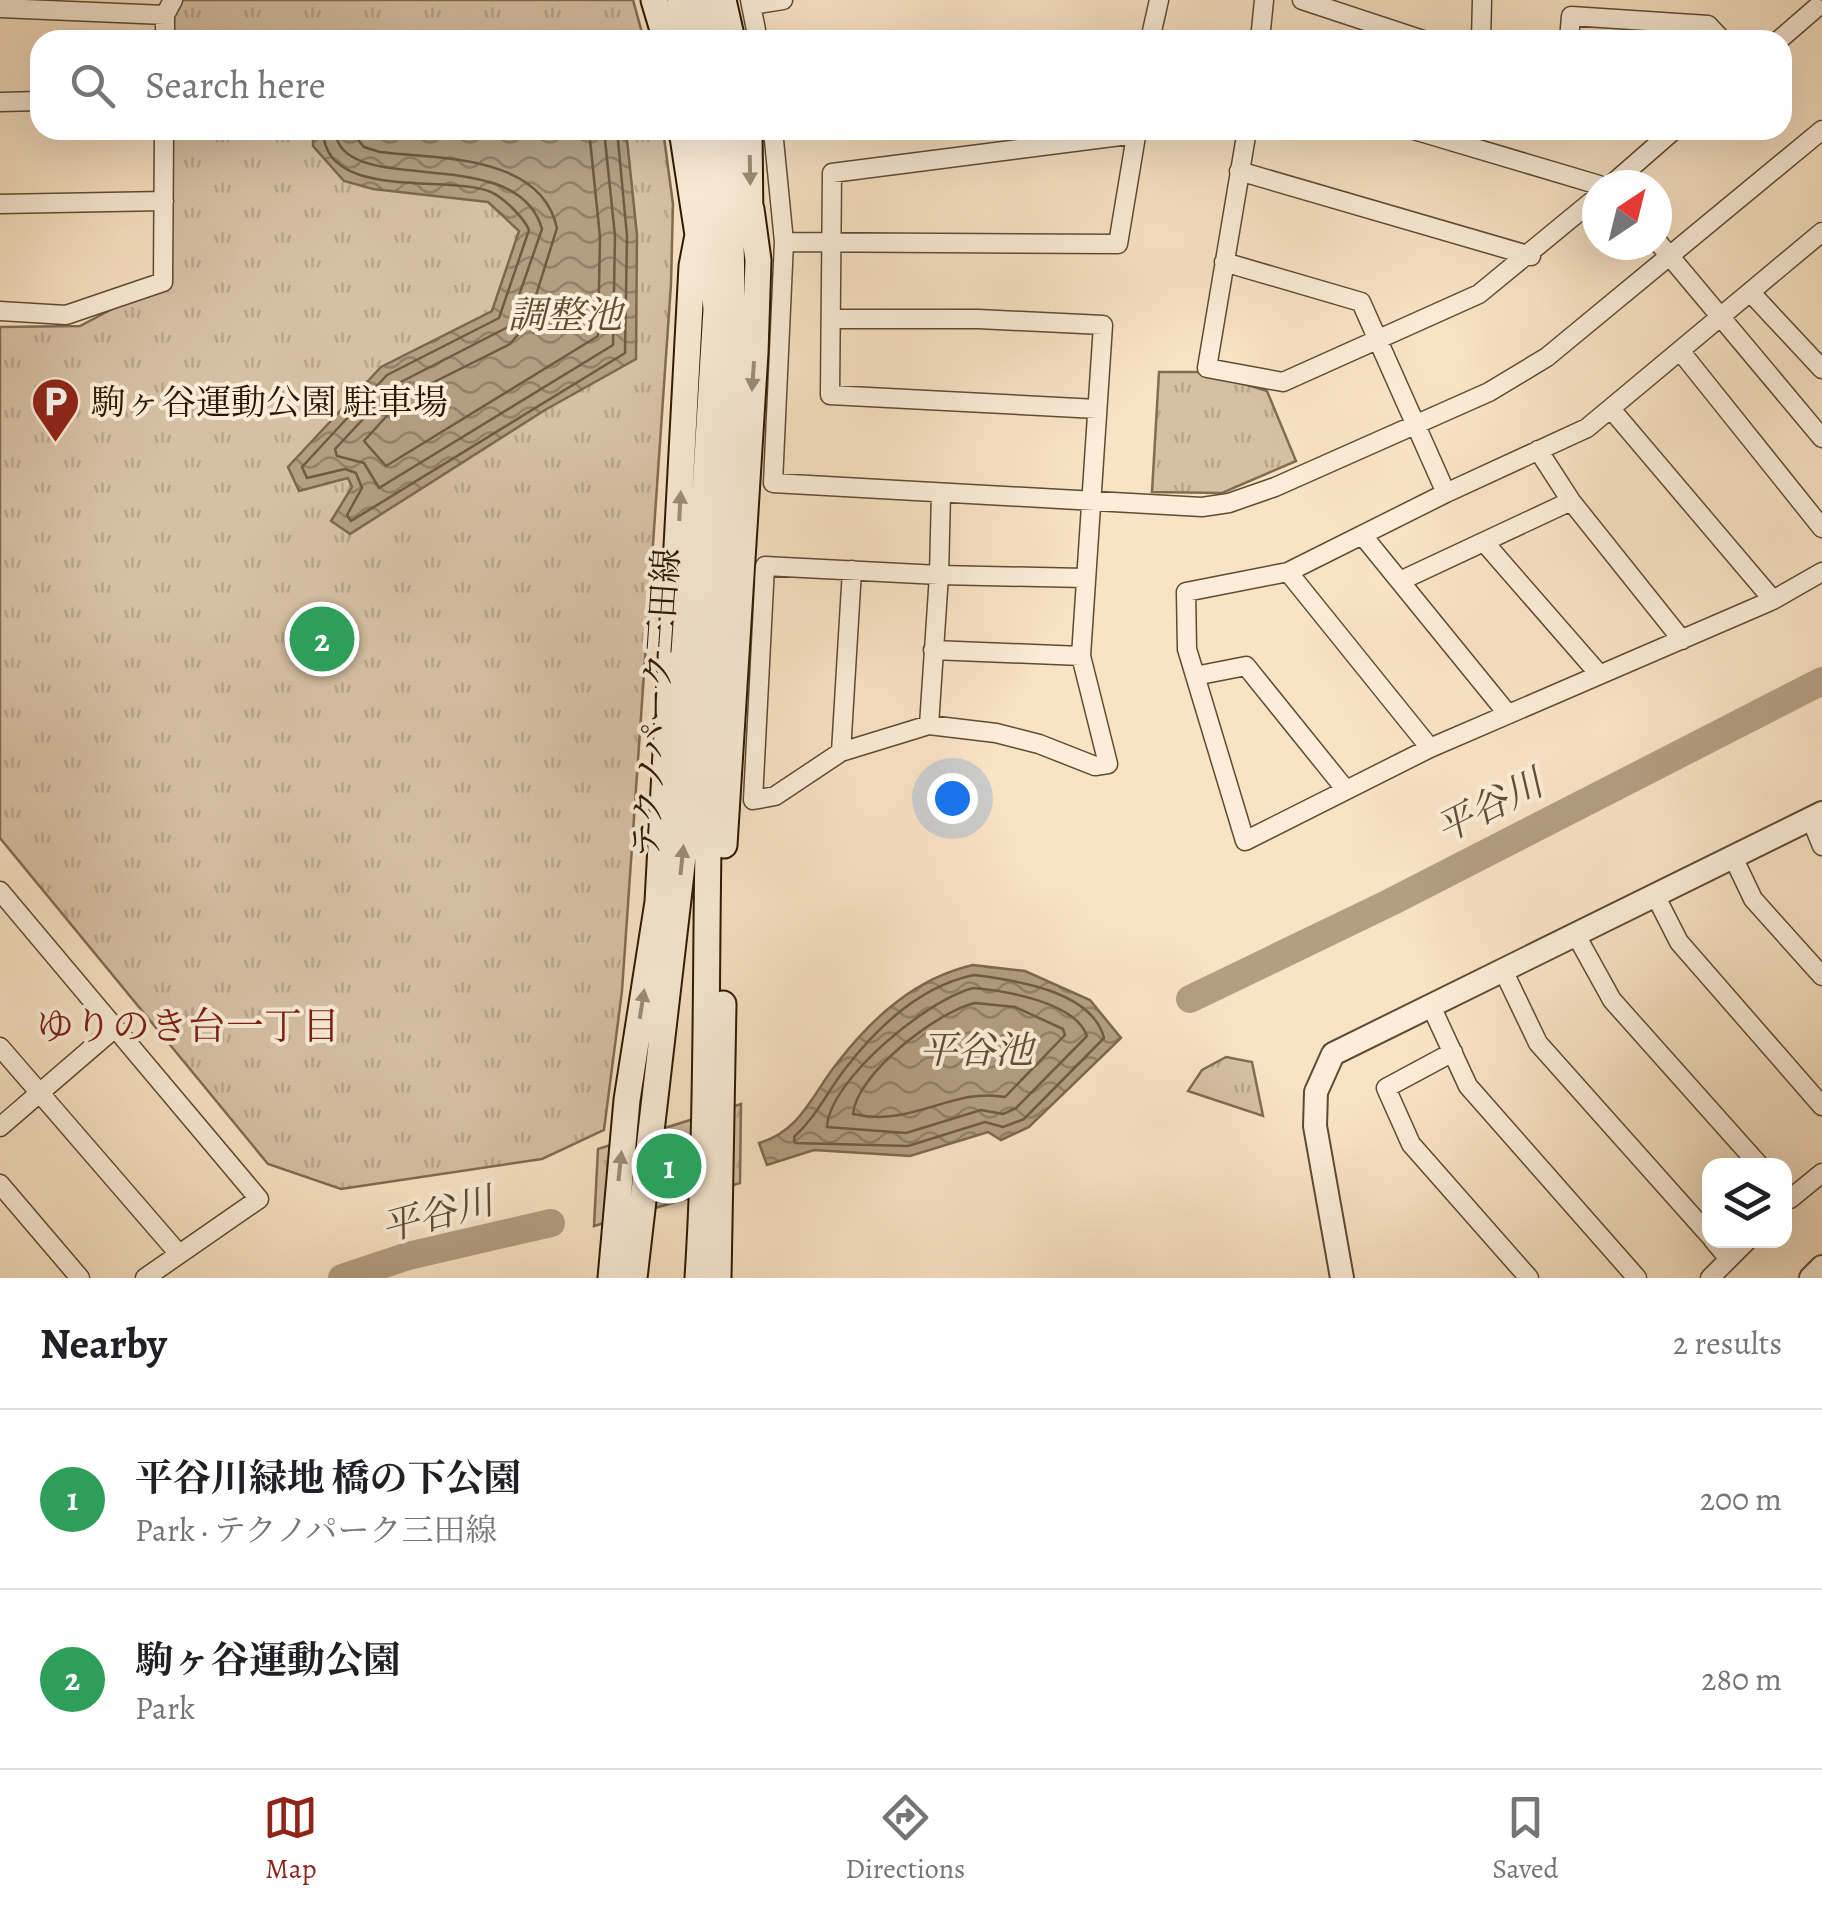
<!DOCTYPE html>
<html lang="en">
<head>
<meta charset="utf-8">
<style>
  :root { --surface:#fff; --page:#f6f6f6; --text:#202124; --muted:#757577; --line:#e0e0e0; --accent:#8f2418 }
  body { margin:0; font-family:Alegreya,"Noto Serif JP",serif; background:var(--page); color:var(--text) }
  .controls { position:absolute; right:30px; bottom:30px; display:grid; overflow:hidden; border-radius:20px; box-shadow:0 10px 40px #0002 }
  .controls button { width:90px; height:90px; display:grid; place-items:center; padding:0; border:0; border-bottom:2px solid var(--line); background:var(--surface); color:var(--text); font:50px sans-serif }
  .compass { position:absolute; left:1582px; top:170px; width:90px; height:90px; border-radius:50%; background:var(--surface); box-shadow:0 10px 40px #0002; rotate:35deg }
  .you { position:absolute; left:952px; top:798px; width:35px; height:35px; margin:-25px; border:8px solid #fff; border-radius:50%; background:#1a73e8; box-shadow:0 0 0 15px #1a73e833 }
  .badge { display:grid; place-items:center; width:65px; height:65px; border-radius:50%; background:var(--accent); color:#fff; font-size:32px; font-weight:700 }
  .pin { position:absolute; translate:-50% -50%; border:5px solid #fff; box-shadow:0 2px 10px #0006 }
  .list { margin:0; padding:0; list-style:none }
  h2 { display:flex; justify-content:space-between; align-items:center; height:130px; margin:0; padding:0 40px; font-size:42px }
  h2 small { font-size:32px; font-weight:400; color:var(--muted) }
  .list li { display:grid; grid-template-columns:65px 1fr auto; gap:30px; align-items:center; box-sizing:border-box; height:180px; padding:0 40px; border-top:2px solid var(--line) }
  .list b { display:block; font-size:38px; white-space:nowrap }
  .list p { margin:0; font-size:32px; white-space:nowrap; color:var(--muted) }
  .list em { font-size:32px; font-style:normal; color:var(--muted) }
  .icon { flex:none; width:55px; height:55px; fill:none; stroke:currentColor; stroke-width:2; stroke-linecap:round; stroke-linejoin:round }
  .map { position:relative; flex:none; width:1822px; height:1278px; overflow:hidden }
  .search { position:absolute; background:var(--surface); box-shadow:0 10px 40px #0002; left:30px; right:30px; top:30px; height:110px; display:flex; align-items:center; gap:25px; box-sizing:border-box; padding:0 35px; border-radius:30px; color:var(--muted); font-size:38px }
  .sheet { height:490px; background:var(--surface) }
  nav { display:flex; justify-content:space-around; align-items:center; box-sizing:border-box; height:140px; border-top:2px solid var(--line); background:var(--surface); font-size:28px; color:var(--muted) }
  nav a { display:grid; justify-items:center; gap:5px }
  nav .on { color:var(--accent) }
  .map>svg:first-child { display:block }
  .park { fill:url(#park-tufts); stroke:#816c52; stroke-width:2.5 }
  .water { fill:url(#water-waves); stroke:#7d684e; stroke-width:2.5 }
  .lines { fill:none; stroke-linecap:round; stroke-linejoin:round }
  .shore { stroke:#705b41; stroke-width:2.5 }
  .river { stroke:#b39e82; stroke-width:28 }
  .minor-casing { stroke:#5f4b31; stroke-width:21 }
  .tertiary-casing { stroke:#5f4b31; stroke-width:26 }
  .secondary-casing { stroke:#2c1800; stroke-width:29 }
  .minor { stroke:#fbedd9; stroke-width:18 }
  .tertiary { stroke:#fbedd9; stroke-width:22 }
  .secondary { stroke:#fbedd9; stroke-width:25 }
  .oneway { fill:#9e8d77 }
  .labels { text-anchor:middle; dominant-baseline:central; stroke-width:8; stroke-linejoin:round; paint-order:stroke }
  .poi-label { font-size:35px; fill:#2c1800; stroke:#fbedd9; text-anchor:start }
  .street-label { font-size:35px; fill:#2c1800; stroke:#fbedd9 }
  .water-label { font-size:38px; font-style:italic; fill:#624e34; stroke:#fbedd9 }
  .neighbourhood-label { font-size:38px; fill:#7a1f14; stroke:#fbedd9 }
</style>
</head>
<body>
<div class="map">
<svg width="1822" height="1278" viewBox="0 0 1822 1278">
  <defs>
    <pattern id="park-tufts" width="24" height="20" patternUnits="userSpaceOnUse" patternTransform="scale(2.5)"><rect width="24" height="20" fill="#d6c0a4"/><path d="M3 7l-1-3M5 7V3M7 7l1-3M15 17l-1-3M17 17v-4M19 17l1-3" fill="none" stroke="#b8a48b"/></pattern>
    <pattern id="water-waves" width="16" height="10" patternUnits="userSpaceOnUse" patternTransform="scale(2.5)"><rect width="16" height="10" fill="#b39e82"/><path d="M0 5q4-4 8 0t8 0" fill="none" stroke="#928068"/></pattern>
  </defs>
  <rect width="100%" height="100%" fill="#f9e3c5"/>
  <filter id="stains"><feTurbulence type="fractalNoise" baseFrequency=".002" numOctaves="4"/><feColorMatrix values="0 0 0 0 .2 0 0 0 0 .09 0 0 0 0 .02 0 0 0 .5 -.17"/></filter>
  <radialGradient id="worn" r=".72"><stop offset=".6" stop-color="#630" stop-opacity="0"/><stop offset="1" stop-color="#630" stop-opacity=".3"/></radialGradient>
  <!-- park -->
  <path class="park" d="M 173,0 L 633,0 L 644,40 L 165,40 Z
    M 164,130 L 663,130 L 673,204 L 671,284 L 622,991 L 604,1130 L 542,1159 L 341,1189 L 268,1164 L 0,838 L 0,327 L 80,326 L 163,282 Z
    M 1159,372 L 1205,372 L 1267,391 L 1296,461 L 1222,493 L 1152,492 Z
    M 1226,1057 L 1252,1062 L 1263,1116 L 1188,1091 L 1202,1070 Z
    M 741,1104 L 740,1183 L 594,1226 L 598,1149 Z"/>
  <!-- water -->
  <path class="water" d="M 313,130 L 626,130 L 637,235 L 636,359 L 545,410 L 350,534 L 331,521 L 352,487 L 348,478 L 299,491 L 288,467 L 381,367 L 492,311 L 519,231 L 488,202 L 373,189 L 344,181 L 313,146 Z
    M 973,965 L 1025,971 L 1090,1000 L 1121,1038 L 1029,1127 L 1001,1140 L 988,1132 L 910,1156 L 814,1150 L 767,1165 L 759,1143 C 802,1130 812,1094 838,1062 C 873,1017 916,978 973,965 Z"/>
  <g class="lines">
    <!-- shore -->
    <path class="shore" d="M 323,130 C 324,202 448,174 491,192 C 504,198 524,218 529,230 L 499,318 L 387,375 L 302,467 L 307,478 L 345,469 L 356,473 L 362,488 L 347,515 L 351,521 L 625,353 L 627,236 L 617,130
      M 335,130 C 340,201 517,139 542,229 L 508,327 L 395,385 L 335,449 L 337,456 L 364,463 L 379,488 L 613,345 L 615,236 L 604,130
      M 350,130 L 364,147 L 380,152 C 437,159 541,154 557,228 L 527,324 L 510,344 L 404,397 L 364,441 L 386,466 L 598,336 L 600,237 L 589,130
      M 974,975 C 1015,980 1092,991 1104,1038 L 1024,1119 L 1003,1127 L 985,1122 L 908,1146 L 795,1143 L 794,1137 C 817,1116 827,1092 845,1069 C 878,1026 920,986 974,975 Z
      M 974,988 C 1006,991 1075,1002 1087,1036 L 1016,1108 L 1003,1114 L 981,1110 L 906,1133 L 827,1127 C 829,1080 929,998 974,988 Z
      M 975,1003 L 1015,1007 L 1063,1029 L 1065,1035 L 1005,1097 C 952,1087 912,1128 853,1114 C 856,1074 938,1011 975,1003 Z"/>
    <!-- river -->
    <path class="river" d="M 1190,999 L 1389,903 L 1822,681
      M 342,1278 L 408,1256 L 551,1223"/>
    <defs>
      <path id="minor" d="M 750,0 L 758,40
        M 1302,0 L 1423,40
        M 752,5 L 783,0
        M 0,8 L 165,15
        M 165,40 L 165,15 L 173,0
        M 1150,40 L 1159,0
        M 1260,40 L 1264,0
        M 1481,40 L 1482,0
        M 1569,40 L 1571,16 L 1708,25 L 1722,40
        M 1779,40 L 1816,8
        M 0,102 L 40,101
        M 773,130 L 784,242 L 773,483 L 1202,507 L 1229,503 L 1275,487 L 1489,392 L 1547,357 L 1822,130
        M 1247,130 L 1207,368 L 1283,382 L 1479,294 L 1597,197
        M 1414,130 L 1599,185
        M 1239,171 L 1531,256
        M 1611,185 L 1674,130
        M 0,204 L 164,201
        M 1657,241 L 1822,438
        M 784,242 L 1118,244 L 1137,130
        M 1224,262 L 1361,302 L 1446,493 L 1587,428 L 1822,232
        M 1752,294 L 1822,369
        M 0,311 L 66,315 L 163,282 L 164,130
        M 832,319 L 978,319 L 1103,325 L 1081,656 L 1108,764 L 1095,766 L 1039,744 L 996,733 L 929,725 L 841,752 L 775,796 L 753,800 L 765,566 L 939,575 L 941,493
        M 1681,352 L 1822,528
        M 1097,409 L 830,395 L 832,173 L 1136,134
        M 1611,409 L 1773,600
        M 1538,450 L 1571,501 L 1682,640
        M 1446,493 L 1288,572 L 1186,592 L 1187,649 L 1245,841 L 1430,748 L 1773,600 L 1822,572
        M 1363,536 L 1507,713
        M 1484,542 L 1599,674
        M 1288,572 L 1430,748
        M 1400,581 L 1571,501
        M 933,650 L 1081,656
        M 1195,676 L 1246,666 L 1346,790
        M 929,725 L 939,575 L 1084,578
        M 841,752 L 852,570
        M 1811,819 L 1822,846
        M 1734,859 L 1753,899 L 1822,976
        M 0,891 L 259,1199 L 145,1278
        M 1656,897 L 1679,942 L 1822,1106
        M 1576,935 L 1612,1000 L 1760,1166
        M 1503,970 L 1538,1043 L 1710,1236
        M 1431,1006 L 1468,1086 L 1637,1278
        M 0,1047 L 179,1254
        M 1453,1052 L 1386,1088 L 1411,1144 L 1529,1278
        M 0,1127 L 115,1028
        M 0,1184 L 80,1278
        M 1784,1193 L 1790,1199 L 1822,1173
        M 1713,1240 L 1729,1259 L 1748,1240
        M 1710,1278 L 1729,1259"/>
      <path id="tertiary" d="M 1342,1278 L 1315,1126 L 1316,1092 L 1333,1054 L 1822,813
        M 1811,1278 L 1822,1267"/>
      <path id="secondary" d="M 654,0 L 666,40
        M 680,0 L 689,40
        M 702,0 L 711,40
        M 723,0 L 732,40
        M 749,130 L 750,225
        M 724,845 L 755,353 L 758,260 L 751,209
        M 611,1278 L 627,1100 L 658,902 L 692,266 L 698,235 L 682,130
        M 634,1278 L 683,856 L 716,309 L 702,130
        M 698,1278 C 711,1074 703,870 713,666 C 722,486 744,309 723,130
        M 718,1278 L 723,1004"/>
    </defs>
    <!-- minor casing -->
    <use href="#minor" class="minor-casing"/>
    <!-- tertiary casing -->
    <use href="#tertiary" class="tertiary-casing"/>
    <!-- secondary casing -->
    <use href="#secondary" class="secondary-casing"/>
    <!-- minor -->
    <use href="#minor" class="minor"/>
    <!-- tertiary -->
    <use href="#tertiary" class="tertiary"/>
    <!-- secondary -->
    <use href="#secondary" class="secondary"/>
  </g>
  <!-- one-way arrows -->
  <defs><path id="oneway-solid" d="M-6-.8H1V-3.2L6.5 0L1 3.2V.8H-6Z" transform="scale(2.5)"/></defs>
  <g class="oneway">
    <use href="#oneway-solid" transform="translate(750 170) rotate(89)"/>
    <use href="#oneway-solid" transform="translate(753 376) rotate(94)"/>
    <use href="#oneway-solid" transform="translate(680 506) rotate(-87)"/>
    <use href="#oneway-solid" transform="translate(682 860) rotate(-84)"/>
    <use href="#oneway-solid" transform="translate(642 1004) rotate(-81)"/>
    <use href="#oneway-solid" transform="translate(620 1166) rotate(-84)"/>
  </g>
  <!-- icons -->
  <defs>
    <symbol id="parking-pin" viewBox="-11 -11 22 30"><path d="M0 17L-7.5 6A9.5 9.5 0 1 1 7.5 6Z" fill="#8f2418" stroke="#fbedd9"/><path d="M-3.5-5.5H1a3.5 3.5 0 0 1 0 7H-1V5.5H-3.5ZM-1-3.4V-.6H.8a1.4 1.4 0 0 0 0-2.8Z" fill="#fff"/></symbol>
  </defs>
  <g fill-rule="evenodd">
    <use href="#parking-pin" x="28" y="374" width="55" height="75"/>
  </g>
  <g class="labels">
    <!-- poi labels -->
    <g class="poi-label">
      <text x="91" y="402">駒ヶ谷運動公園 駐車場</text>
    </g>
    <!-- street labels -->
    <g class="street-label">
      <text transform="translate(656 703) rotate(-86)">テクノパーク三田線</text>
    </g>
    <!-- water labels -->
    <g class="water-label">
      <text x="565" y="315">調整池</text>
      <text transform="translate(1489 806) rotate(-27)">平谷川</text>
      <text x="976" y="1050">平谷池</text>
      <text transform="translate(437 1214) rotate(-15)">平谷川</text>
    </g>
    <!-- neighbourhood labels -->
    <g class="neighbourhood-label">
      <text x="188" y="1026">ゆりのき台一丁目</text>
    </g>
  </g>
  <rect width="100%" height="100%" filter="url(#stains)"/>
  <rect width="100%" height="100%" fill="url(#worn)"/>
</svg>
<div class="controls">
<button><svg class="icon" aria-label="layers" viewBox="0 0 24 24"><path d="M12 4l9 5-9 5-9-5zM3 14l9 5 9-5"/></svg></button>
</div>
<svg class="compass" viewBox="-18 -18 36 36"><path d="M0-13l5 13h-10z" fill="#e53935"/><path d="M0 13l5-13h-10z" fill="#757577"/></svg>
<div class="you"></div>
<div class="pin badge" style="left:669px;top:1166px;background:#2e9e5b">1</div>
<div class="pin badge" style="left:322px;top:639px;background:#2e9e5b">2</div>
<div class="search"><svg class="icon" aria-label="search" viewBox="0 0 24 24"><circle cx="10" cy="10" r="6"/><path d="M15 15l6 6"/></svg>Search here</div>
</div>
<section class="sheet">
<h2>Nearby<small>2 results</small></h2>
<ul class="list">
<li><span class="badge" style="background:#2e9e5b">1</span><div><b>平谷川緑地 橋の下公園</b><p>Park · テクノパーク三田線</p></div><em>200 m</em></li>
<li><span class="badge" style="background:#2e9e5b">2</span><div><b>駒ヶ谷運動公園</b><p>Park</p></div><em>280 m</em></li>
</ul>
</section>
<nav>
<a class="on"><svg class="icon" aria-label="map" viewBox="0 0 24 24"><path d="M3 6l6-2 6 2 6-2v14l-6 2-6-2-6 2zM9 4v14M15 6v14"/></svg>Map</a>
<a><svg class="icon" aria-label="directions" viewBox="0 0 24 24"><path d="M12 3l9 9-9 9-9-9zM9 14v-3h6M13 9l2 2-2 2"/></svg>Directions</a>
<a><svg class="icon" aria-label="saved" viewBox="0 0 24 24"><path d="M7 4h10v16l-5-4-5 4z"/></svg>Saved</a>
</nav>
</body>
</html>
